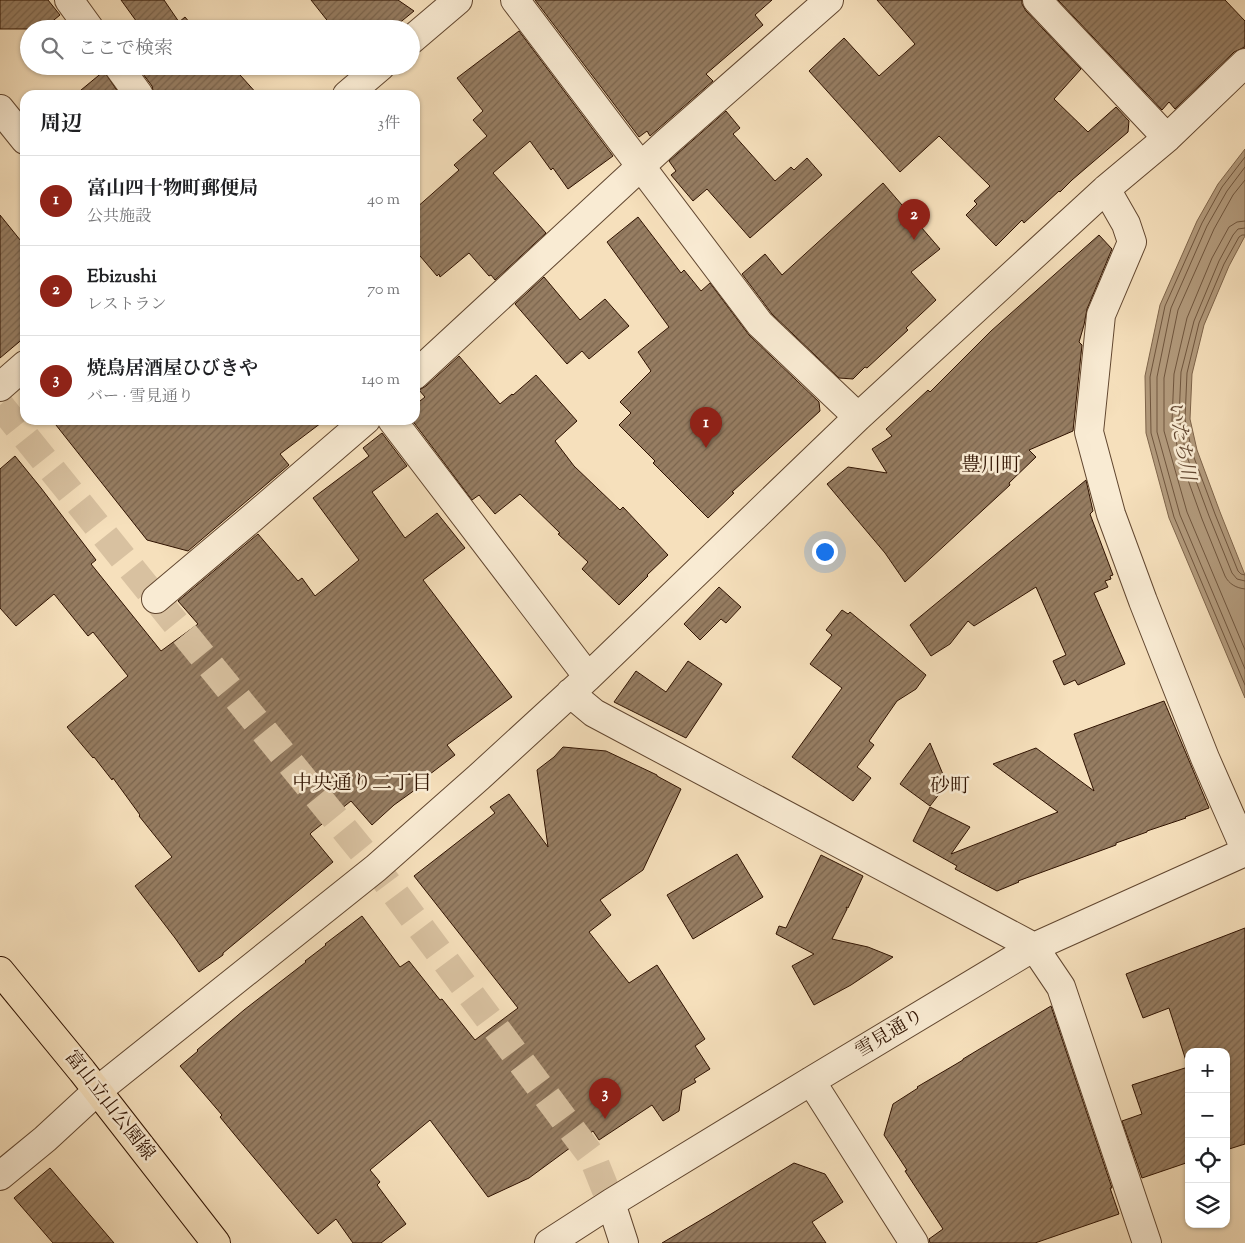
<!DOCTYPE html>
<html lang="ja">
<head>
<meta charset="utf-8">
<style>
  :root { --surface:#fff; --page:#f6f6f6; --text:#202124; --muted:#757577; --line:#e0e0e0; --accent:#8f2418 }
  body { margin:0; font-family:"Sorts Mill Goudy","Noto Serif JP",serif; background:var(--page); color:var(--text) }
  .controls { position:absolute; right:15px; bottom:15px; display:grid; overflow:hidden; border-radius:10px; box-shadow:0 1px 4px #0004 }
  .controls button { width:45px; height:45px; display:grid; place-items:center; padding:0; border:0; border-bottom:1px solid var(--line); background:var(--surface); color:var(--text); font:25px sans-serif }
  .you { position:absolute; left:824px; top:551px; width:18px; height:18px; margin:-12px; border:4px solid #fff; border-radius:50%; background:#1a73e8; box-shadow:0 0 0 8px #1a73e833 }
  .badge { display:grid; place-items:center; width:32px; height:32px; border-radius:50%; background:var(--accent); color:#fff; font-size:16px; font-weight:700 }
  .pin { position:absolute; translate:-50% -41px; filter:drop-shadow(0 1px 2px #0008) }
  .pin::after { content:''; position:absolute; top:26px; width:18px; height:15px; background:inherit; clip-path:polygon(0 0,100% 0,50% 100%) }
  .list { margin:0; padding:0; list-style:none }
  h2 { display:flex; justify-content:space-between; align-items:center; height:65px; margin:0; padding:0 20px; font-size:21px }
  h2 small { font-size:16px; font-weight:400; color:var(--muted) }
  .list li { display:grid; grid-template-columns:32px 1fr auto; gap:15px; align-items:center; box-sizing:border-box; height:90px; padding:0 20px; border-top:1px solid var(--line) }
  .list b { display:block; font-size:19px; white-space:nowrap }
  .list p { margin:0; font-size:16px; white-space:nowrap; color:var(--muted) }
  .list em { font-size:16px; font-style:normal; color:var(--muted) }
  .icon { flex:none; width:28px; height:28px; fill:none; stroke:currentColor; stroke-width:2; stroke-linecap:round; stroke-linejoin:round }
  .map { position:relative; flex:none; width:1245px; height:1243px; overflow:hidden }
  .search { position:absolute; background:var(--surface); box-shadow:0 1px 4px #0004; left:20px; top:20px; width:400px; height:55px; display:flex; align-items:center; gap:12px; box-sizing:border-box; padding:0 18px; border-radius:28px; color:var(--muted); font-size:19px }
  .panel { position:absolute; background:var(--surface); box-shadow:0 1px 4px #0004; left:20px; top:90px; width:400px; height:335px; border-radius:15px }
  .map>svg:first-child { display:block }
  .water { fill:#b29a7c; stroke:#7e644a }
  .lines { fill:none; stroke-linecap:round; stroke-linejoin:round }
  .shore { stroke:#70563e; stroke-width:1 }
  .building { fill:url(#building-hatch); stroke:#2f1200 }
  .minor-tunnel { stroke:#d8c1a0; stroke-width:28; stroke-dasharray:28 14; stroke-linecap:butt }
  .minor-casing { stroke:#61462f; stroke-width:30 }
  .major-casing { stroke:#2f1200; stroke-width:30 }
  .minor { stroke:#f9ebd3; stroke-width:28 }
  .major { stroke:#f6e0bc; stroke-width:28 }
  .labels { text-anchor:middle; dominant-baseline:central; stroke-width:5; stroke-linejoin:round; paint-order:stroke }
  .street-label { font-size:19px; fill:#2f1200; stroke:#f9ebd3 }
  .water-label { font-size:20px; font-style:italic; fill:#634832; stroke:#f9ebd3 }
  .neighbourhood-label { font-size:20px; fill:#2f1200; stroke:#f9ebd3 }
</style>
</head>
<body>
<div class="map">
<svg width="1245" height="1243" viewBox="0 0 1245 1243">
  <defs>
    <pattern id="building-hatch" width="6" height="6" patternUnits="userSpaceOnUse" patternTransform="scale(1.25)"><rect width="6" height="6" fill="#967d62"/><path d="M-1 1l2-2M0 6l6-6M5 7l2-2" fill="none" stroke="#7b654e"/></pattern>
  </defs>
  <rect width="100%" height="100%" fill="#f6e0bc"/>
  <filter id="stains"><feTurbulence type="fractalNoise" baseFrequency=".004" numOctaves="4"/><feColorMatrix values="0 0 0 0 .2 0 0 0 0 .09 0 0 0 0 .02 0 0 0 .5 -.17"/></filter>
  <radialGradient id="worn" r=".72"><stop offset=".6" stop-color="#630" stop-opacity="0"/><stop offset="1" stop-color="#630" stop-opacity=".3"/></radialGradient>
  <!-- water -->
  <path class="water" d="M 1245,149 L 1245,236 L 1229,266 L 1204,325 L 1192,374 L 1190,419 L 1197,450 L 1220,512 L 1245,575 L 1245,698 L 1169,518 L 1146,433 L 1145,376 L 1160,305 L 1197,221 L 1218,184 Z"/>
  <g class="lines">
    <!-- shore -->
    <path class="shore" d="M 1245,157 L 1222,187 L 1202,223 L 1165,306 L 1150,377 L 1151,433 L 1174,517 L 1245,685
      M 1245,167 L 1227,191 L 1207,226 L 1171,308 L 1157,377 L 1157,432 L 1180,515 L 1245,669
      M 1245,180 L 1233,195 L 1214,229 L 1178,310 L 1164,378 L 1164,431 L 1187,512 L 1245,650
      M 1245,221 L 1237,222 L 1229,227 L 1212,258 L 1187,318 L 1174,374 L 1172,421 L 1179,455 L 1202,519 L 1225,576 C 1229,584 1236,588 1245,589
      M 1245,228 L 1238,229 L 1233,235 L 1219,261 L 1194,321 L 1181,372 L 1179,418 L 1186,454 L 1209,516 L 1232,573 L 1237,579 L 1245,581
      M 1245,235 L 1242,235 L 1239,237 L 1224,264 L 1199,323 L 1187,373 L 1185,419 L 1192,452 L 1215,514 L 1238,571 L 1241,574 L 1245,575"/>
  </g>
  <!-- building -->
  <path class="building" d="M 0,0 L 48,0 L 60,15 L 43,29 L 0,29 Z
    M 121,0 L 164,0 L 179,22 L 185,17 L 195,29 L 142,29 Z
    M 311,0 L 398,0 L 414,11 L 392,29 L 334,29 Z
    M 535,0 L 772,0 L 755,15 L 763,25 L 706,74 L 713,81 L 650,136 L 647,131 L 639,137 Z
    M 877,0 L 1022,0 L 1022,4 L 1026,11 L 1081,69 L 1054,99 L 1088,132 L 1116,107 L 1129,121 L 1128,132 L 1072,180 L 1060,192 L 1059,191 L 1024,223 L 1022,220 L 996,246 L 966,215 L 977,204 L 974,201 L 990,186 L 939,136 L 900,172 L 809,71 L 844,38 L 879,76 L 915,44 Z
    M 1058,0 L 1225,0 L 1245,21 L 1245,47 L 1234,52 L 1175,109 L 1169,102 L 1162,110 Z
    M 519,31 L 613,156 L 568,189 L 553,168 L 551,170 L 530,141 L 493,173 L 546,233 L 495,280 L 491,275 L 489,276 L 469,253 L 440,277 L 439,274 L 437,276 L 415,250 L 415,209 L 459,170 L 454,165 L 487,136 L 473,120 L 483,111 L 457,78 Z
    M 137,66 L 232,66 L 258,95 L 154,95 L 152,86 Z
    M 104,71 L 120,95 L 75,95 Z
    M 726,111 L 740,128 L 733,134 L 775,181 L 791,167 L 794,170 L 807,158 L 822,175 L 750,238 L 707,189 L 693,201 L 671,175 L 676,171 L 669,161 Z
    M 883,183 L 940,249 L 911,272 L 936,300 L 906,328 L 908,330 L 867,368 L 865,367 L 853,379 L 839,378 L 772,314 L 742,274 L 765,254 L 782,275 Z
    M 0,215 L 25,246 L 25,337 L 0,358 Z
    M 638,217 L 681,273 L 684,270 L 701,291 L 710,283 L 749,335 L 819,402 L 820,411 L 732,492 L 734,493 L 708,518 L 653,463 L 655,461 L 619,425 L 631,413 L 620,402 L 651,371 L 638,352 L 669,327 L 607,242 Z
    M 1099,235 L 1112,249 L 1087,309 L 1084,325 L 1079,342 L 1082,345 L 1073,431 L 1029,450 L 1036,457 L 1009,483 L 1010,485 L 905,582 L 885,553 L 827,484 L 848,467 L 887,473 L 872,449 L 892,436 L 886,429 L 928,390 L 930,392 L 991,331 Z
    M 544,277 L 580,320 L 605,299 L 629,326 L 589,359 L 582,351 L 567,364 L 515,304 Z
    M 459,356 L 500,404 L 512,394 L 513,395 L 536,375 L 577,421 L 555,441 L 574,466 L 620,510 L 623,507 L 668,555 L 647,575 L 648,576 L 619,605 L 582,569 L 588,562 L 558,534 L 560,533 L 520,494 L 495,514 L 479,495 L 472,500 L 412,420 L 415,420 L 415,405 L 425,397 L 419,390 L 426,386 Z
    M 52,420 L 325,420 L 280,454 L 289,465 L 188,551 L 147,540 Z
    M 382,433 L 407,466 L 372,492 L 405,538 L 437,513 L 465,548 L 423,580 L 512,697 L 447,745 L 455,755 L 417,784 L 419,787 L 394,805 L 372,825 L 351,801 L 312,832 L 310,834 L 333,862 L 223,953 L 223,955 L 199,972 L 175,938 L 135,886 L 172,857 L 139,816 L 140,815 L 113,778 L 112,780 L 94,757 L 93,758 L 67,727 L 128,676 L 93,632 L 88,636 L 54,594 L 16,626 L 0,608 L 0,469 L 15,456 L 41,488 L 96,560 L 91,564 L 161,651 L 198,624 L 178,601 L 258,534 L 298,581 L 302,578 L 315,596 L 359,560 L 313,498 L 369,456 L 363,448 Z
    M 1086,480 L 1093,511 L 1090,514 L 1113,575 L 1110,576 L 1111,579 L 1105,581 L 1108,587 L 1094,593 L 1125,664 L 1078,685 L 1075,680 L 1064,685 L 1053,661 L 1066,655 L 1036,587 L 974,626 L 968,621 L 950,644 L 931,656 L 910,625 Z
    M 719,587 L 741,607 L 726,623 L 721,619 L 700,640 L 684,624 Z
    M 842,610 L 848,614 L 850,612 L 926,675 L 916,689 L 897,701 L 869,741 L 874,745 L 857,767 L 871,778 L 853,801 L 792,757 L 842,688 L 810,664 L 832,635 L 826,630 Z
    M 688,661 L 722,684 L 686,738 L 614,702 L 636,671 L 666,692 Z
    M 1164,701 L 1209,808 L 1185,817 L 1186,818 L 1147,831 L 1147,832 L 1116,843 L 1116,845 L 1018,881 L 1019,882 L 997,891 L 955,869 L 957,866 L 913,841 L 930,807 L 970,827 L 951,854 L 1058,812 L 993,764 L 1036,748 L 1094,791 L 1074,734 Z
    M 930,743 L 947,784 L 930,806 L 900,784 Z
    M 563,747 L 606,751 L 657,775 L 657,776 L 681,789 L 643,870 L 600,900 L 611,915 L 589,932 L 629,983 L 657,965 L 705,1039 L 695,1046 L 710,1069 L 694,1079 L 696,1082 L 682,1090 L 679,1111 L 663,1121 L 652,1105 L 599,1140 L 593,1131 L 529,1178 L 488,1197 L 430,1120 L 370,1170 L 380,1182 L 377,1185 L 406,1224 L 381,1243 L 353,1243 L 336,1219 L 318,1234 L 239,1140 L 220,1117 L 222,1115 L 180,1066 L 198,1051 L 197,1050 L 244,1010 L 306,962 L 305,961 L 326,945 L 325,944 L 362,916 L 400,967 L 409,961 L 440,1000 L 442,999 L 475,1040 L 518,1008 L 414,876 L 495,813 L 490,807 L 509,794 L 548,847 L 537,770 L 554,757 Z
    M 737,854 L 763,897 L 693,939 L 667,895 Z
    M 821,855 L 863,876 L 848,908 L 846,907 L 847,909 L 832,939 L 868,947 L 893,957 L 851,985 L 814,1005 L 792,966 L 814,954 L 776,934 L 779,926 L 786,928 Z
    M 1245,928 L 1245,1144 L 1226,1150 L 1226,1052 L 1189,1052 L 1189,1162 L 1142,1178 L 1122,1121 L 1142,1114 L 1132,1085 L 1188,1067 L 1169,1008 L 1143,1018 L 1126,974 Z
    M 1051,1006 L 1112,1188 L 1110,1188 L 1119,1214 L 1035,1243 L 930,1243 L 929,1239 L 943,1229 L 905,1171 L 907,1170 L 884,1135 L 893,1104 L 918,1088 L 917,1087 L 963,1060 L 963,1059 Z
    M 794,1163 L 825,1174 L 843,1202 L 812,1222 L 826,1243 L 662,1243 L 711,1214 Z
    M 50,1168 L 114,1243 L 53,1243 L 14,1198 Z"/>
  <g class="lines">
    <!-- minor-tunnel -->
    <path class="minor-tunnel" d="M 0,405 L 156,599 L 376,868 L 593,1158 L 611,1203"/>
    <defs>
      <path id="minor" d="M 69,0 L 90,29
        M 515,0 L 760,324 L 858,417
        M 1037,0 L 1167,138
        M 411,40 L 458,0
        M 118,66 L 139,95
        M 347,95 L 381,66
        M 0,109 L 25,140
        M 1106,189 L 1126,224 L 1132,242 L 1101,315 L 1089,432 L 1111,514 L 1143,601 L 1205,758 L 1245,849
        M 415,375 L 666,143 L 829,0
        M 0,387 L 25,365
        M 392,420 L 588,677
        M 156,599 L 251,519 L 366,420
        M 570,693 L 594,713 L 1034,947 L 1061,987 L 1147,1243
        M 811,1081 L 914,1243
        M 0,1176 L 45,1139 L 97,1091 L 376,868 L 479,777 L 588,677 L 858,417 L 1106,189 L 1167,138 L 1245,63
        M 611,1203 L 624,1243
        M 549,1243 L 611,1203 L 811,1081 L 1034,947 L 1245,852"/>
      <path id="major" d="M 0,971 L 82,1071 L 216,1243"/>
    </defs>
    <!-- minor casing -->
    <use href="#minor" class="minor-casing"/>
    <!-- major casing -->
    <use href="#major" class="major-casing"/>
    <!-- minor -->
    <use href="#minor" class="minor"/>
    <!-- major -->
    <use href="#major" class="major"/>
  </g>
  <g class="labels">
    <!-- street labels -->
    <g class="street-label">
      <text transform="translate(890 1034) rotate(-31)">雪見通り</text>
      <text transform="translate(109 1106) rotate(52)">富山立山公園線</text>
    </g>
    <!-- water labels -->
    <g class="water-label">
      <text transform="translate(1180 441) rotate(80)">いたち川</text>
    </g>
    <!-- neighbourhood labels -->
    <g class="neighbourhood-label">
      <text x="991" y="466">豊川町</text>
      <text x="362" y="784">中央通り二丁目</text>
      <text x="950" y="787">砂町</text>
    </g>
  </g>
  <rect width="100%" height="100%" filter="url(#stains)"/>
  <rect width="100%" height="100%" fill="url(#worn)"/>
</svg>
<div class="controls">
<button>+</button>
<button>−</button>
<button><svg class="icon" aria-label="locate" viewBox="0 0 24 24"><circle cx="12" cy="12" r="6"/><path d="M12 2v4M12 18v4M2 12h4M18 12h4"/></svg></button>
<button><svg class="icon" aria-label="layers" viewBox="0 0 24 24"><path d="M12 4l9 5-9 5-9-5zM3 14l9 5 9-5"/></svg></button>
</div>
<div class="you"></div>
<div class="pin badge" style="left:706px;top:448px">1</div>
<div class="pin badge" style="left:914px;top:240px">2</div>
<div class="pin badge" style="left:605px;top:1119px">3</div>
<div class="search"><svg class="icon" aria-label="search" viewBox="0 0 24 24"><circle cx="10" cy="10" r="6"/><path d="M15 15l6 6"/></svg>ここで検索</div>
<section class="panel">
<h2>周辺<small>3件</small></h2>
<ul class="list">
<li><span class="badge">1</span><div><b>富山四十物町郵便局</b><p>公共施設</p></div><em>40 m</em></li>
<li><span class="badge">2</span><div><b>Ebizushi</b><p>レストラン</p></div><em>70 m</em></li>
<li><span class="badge">3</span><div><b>焼鳥居酒屋ひびきや</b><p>バー · 雪見通り</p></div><em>140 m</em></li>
</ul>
</section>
</div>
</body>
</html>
